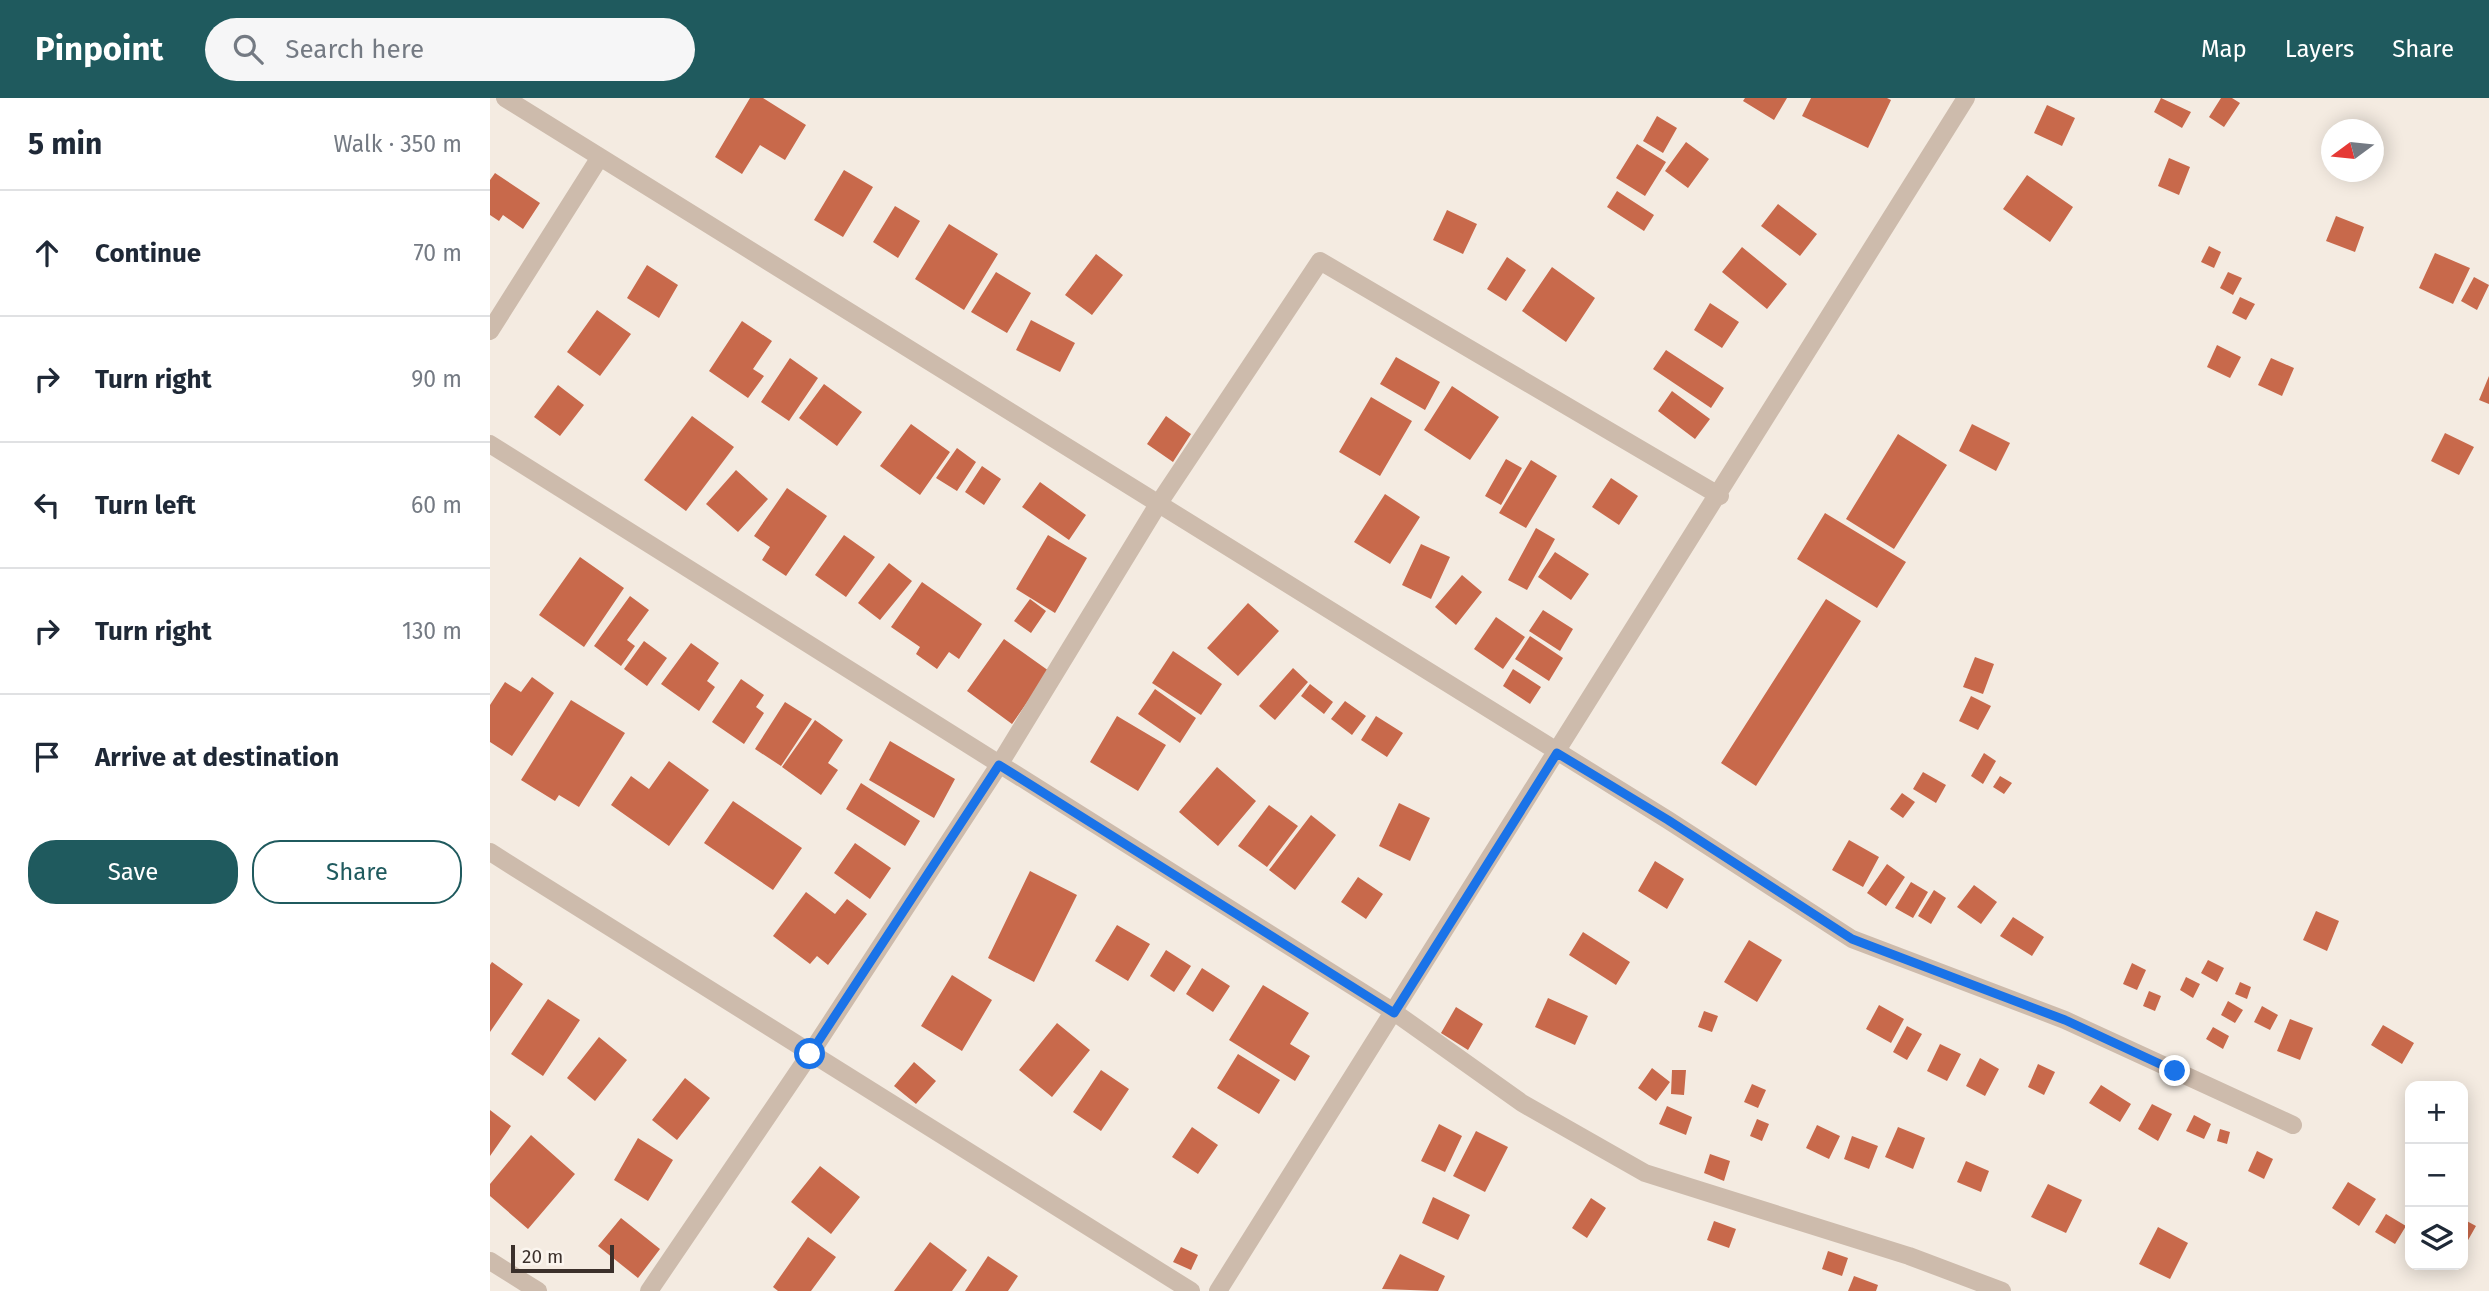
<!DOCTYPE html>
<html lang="en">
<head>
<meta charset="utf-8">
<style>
  :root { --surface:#fff; --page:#f6f6f7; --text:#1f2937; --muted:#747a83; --line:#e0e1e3; --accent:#1f5a5e }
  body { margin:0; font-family:"Fira Sans",sans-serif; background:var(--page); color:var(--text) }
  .controls { position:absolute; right:21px; bottom:21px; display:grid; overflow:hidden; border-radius:14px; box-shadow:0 4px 18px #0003 }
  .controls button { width:63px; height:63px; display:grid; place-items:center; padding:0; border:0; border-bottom:2px solid var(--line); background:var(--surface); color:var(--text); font:35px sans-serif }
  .compass { position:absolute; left:1831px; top:21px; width:63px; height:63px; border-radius:50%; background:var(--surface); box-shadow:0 4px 18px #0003; rotate:255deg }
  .scale { position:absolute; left:21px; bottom:18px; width:103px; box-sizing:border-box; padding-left:7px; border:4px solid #3b302b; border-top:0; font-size:19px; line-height:24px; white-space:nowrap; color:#3b302b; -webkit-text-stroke:5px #fbf5ee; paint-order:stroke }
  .stop { position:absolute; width:21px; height:21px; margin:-16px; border:5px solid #1a73e8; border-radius:50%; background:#fff }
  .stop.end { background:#1a73e8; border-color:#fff; box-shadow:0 2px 7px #0008 }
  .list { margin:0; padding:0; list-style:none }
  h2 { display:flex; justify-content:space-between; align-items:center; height:91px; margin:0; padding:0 28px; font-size:30px }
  h2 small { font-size:23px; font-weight:400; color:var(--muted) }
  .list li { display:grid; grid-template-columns:46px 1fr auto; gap:21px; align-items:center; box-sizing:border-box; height:126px; padding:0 28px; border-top:2px solid var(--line) }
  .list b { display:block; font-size:26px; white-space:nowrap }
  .list em { font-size:23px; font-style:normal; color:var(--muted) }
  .actions { display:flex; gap:14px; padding:21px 28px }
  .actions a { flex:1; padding:16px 0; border:2px solid var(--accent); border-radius:28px; text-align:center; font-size:24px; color:var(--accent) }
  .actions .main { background:var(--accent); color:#fff }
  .icon { flex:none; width:38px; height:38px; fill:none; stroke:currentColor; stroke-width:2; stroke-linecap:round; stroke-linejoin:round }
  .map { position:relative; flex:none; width:1999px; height:1193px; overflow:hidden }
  header { display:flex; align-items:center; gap:42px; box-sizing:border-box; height:98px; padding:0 35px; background:var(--accent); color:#fff }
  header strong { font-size:33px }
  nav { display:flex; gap:38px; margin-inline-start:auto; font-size:24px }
  .search { width:490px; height:63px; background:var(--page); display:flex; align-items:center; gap:18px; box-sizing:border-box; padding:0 24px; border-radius:38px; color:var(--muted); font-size:26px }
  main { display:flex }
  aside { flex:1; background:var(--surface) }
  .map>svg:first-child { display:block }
  .building { fill:#c8694b }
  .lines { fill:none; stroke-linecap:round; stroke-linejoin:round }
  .minor { stroke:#cdbbac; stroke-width:18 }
  .route { stroke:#1a73e8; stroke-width:9 }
</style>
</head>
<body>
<header>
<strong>Pinpoint</strong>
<div class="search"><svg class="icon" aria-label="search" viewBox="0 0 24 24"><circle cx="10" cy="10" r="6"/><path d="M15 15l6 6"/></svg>Search here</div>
<nav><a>Map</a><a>Layers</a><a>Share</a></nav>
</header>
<main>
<aside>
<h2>5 min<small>Walk · 350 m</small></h2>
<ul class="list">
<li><svg class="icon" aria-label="ahead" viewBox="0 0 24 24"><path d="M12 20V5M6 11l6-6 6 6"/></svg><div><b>Continue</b></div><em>70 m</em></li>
<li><svg class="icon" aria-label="right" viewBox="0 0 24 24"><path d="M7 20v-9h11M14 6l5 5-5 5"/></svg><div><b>Turn right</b></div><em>90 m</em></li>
<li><svg class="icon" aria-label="left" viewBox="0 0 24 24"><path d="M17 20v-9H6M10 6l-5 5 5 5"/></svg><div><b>Turn left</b></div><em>60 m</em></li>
<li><svg class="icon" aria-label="right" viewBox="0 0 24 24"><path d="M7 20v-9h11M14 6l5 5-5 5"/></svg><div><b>Turn right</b></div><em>130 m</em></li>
<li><svg class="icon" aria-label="arrive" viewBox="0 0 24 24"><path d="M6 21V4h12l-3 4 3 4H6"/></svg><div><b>Arrive at destination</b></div></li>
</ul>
<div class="actions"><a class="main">Save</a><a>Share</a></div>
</aside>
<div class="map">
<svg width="1999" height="1193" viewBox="0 0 1999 1193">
  <rect width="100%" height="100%" fill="#f4ebe1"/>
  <!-- building -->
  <path class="building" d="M 260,0 L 273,0 L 316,27 L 295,62 L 270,47 L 252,76 L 225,59 Z
    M 1255,0 L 1297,0 L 1284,22 L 1253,3 Z
    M 1321,0 L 1397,0 L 1401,2 L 1378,50 L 1312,18 Z
    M 1671,0 L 1701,14 L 1692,30 L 1664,14 Z
    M 1731,0 L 1742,0 L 1750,5 L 1734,29 L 1719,19 Z
    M 1557,7 L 1585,20 L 1572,48 L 1544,35 Z
    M 1167,18 L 1187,30 L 1173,55 L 1153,43 Z
    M 1196,44 L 1219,61 L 1198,90 L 1175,73 Z
    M 1147,46 L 1176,64 L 1155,98 L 1126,80 Z
    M 1679,60 L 1700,69 L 1689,97 L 1668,88 Z
    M 354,72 L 383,89 L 353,139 L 324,122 Z
    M 5,75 L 50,105 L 33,131 L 13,117 L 9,123 L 0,117 L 0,82 Z
    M 1537,77 L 1583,109 L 1560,144 L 1513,111 Z
    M 1127,93 L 1164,117 L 1154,133 L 1117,109 Z
    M 1288,106 L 1327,136 L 1310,158 L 1271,128 Z
    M 405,108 L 430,123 L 408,160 L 383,144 Z
    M 957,112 L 987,126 L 973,156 L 943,142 Z
    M 1846,118 L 1874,129 L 1865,154 L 1836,143 Z
    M 459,126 L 508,156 L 474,212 L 425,181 Z
    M 1719,148 L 1731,154 L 1724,170 L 1711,164 Z
    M 1252,149 L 1297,186 L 1277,211 L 1232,174 Z
    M 1945,155 L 1980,170 L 1963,206 L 1929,190 Z
    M 606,156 L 633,177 L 602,217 L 575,197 Z
    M 1017,159 L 1036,172 L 1016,203 L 997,191 Z
    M 157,167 L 188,187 L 169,220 L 137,200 Z
    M 1062,169 L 1105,200 L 1076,244 L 1032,213 Z
    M 506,174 L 541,195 L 517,235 L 481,214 Z
    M 1738,174 L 1752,180 L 1743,197 L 1730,190 Z
    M 1984,179 L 1999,187 L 1987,212 L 1971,203 Z
    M 1750,199 L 1765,206 L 1756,222 L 1742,215 Z
    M 1220,205 L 1249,224 L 1232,250 L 1204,232 Z
    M 107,212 L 141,236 L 110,278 L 77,254 Z
    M 541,222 L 585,245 L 570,274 L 526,252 Z
    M 252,223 L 282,243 L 263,271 L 274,278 L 258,300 L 219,273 Z
    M 1727,247 L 1751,259 L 1740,280 L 1717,269 Z
    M 1176,252 L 1234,290 L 1221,310 L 1163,271 Z
    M 906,259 L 950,284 L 935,312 L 890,286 Z
    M 300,260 L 328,280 L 299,323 L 271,304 Z
    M 1781,260 L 1804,270 L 1792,298 L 1768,287 Z
    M 1999,278 L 1999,306 L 1989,302 Z
    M 334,286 L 372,314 L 347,348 L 309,320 Z
    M 68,287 L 94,307 L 70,338 L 44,319 Z
    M 962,288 L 1009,319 L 980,362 L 934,332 Z
    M 1182,293 L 1220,321 L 1205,341 L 1168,313 Z
    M 881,299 L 922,323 L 890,378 L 849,354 Z
    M 202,318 L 244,349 L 196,413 L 154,382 Z
    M 676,318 L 701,336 L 683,364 L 657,346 Z
    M 421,326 L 460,354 L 430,397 L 390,368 Z
    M 1482,326 L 1520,345 L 1506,373 L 1469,353 Z
    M 1955,335 L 1984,349 L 1969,377 L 1941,363 Z
    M 1408,336 L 1457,367 L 1404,451 L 1356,421 Z
    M 467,350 L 486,364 L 467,393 L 446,380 Z
    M 1016,361 L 1032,370 L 1011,407 L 995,398 Z
    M 1041,362 L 1067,378 L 1036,430 L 1009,415 Z
    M 492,368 L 511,381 L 494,407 L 475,394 Z
    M 246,372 L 278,401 L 248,434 L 216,406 Z
    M 1121,380 L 1148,398 L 1129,427 L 1102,409 Z
    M 550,384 L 596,417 L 579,442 L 532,409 Z
    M 297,390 L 337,418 L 296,478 L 272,462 L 280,449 L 264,438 Z
    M 895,396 L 930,419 L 900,466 L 864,444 Z
    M 1335,415 L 1416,464 L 1387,510 L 1307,461 Z
    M 1046,430 L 1065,441 L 1037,492 L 1018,482 Z
    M 354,437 L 385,459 L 356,499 L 325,477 Z
    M 558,437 L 597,460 L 565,515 L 526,491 Z
    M 931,446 L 960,459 L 941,501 L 912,487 Z
    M 1065,454 L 1099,476 L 1081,502 L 1048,479 Z
    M 90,459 L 134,490 L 94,549 L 49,517 Z
    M 399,465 L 422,483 L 390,522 L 368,505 Z
    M 972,477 L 992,494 L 966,527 L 945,509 Z
    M 432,484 L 492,526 L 469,561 L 459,554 L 447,571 L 426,556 L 430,549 L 401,529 Z
    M 140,498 L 159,512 L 137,542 L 145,548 L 131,568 L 104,548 Z
    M 540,501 L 556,513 L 541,535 L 524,523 Z
    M 1336,501 L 1371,523 L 1266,688 L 1231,665 Z
    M 758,505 L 789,533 L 748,578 L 717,550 Z
    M 1053,512 L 1083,531 L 1070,553 L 1039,533 Z
    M 1006,519 L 1035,539 L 1013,571 L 984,551 Z
    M 1040,538 L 1073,560 L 1059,583 L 1025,561 Z
    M 514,541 L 559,573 L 522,626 L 477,593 Z
    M 154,543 L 177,560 L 157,588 L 134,571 Z
    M 201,545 L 229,565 L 217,583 L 225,589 L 209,613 L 171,586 Z
    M 683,553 L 732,586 L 711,617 L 662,585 Z
    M 1485,559 L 1504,566 L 1493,596 L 1473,589 Z
    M 803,570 L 818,584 L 785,622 L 769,608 Z
    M 1023,571 L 1051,589 L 1040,606 L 1013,588 Z
    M 42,579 L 64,595 L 22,658 L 0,644 L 0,607 L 15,584 L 31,594 Z
    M 251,581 L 274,597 L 266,609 L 274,615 L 254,646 L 222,624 Z
    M 820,586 L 843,604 L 834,616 L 811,598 Z
    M 665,591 L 706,620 L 690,645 L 648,616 Z
    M 1481,598 L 1501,608 L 1488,632 L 1469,623 Z
    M 81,602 L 135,635 L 89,709 L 69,697 L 65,703 L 31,682 Z
    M 855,603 L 876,618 L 862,637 L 841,621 Z
    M 295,604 L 322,621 L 291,668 L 265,651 Z
    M 627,618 L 676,647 L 648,693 L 600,664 Z
    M 886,618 L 913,635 L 897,659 L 871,642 Z
    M 325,622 L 353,642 L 338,665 L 348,672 L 331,697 L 292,669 Z
    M 400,643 L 465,681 L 444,720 L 379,682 Z
    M 1494,655 L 1506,663 L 1493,686 L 1481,678 Z
    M 179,663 L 219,692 L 179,748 L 121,707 L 141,678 L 159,691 Z
    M 727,669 L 766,703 L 728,748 L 689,714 Z
    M 1433,674 L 1456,687 L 1446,705 L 1423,691 Z
    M 1510,678 L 1522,685 L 1514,696 L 1503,689 Z
    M 371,685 L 430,723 L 415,748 L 356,711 Z
    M 1412,695 L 1425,704 L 1413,720 L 1400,711 Z
    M 243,703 L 312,750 L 283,792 L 214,745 Z
    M 909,705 L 940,720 L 920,763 L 889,748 Z
    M 779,707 L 808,728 L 777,769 L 748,748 Z
    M 821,717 L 846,737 L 805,792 L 779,772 Z
    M 1359,742 L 1389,759 L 1373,789 L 1342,772 Z
    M 365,745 L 401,770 L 380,801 L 344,775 Z
    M 1165,763 L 1194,781 L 1177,811 L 1148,793 Z
    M 1397,766 L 1415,779 L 1396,808 L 1377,795 Z
    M 540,773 L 587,797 L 544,884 L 498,860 Z
    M 868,779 L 893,796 L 876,821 L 851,804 Z
    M 1421,784 L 1438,794 L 1423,820 L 1405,810 Z
    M 1484,787 L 1507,804 L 1491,826 L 1467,809 Z
    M 1444,792 L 1456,800 L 1441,826 L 1428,818 Z
    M 316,794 L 345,816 L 357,801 L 377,816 L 338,867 L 327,858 L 320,866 L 283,838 Z
    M 1826,813 L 1849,823 L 1837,853 L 1813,842 Z
    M 1523,819 L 1554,839 L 1542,858 L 1510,838 Z
    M 627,827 L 660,846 L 638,883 L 605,863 Z
    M 1093,834 L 1140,864 L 1126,887 L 1079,857 Z
    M 1259,842 L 1292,862 L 1267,904 L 1234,884 Z
    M 676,852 L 701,868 L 684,894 L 660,878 Z
    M 1718,862 L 1734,870 L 1727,884 L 1711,875 Z
    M 2,864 L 33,886 L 0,934 L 0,867 Z
    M 1642,865 L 1656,872 L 1647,892 L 1633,886 Z
    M 712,870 L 740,888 L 723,914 L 696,896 Z
    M 462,877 L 502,902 L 472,953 L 431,928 Z
    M 1696,879 L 1710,886 L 1703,900 L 1690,892 Z
    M 1750,884 L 1761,889 L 1757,901 L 1745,896 Z
    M 773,887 L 819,915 L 800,946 L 820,958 L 805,983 L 739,942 Z
    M 1659,893 L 1671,898 L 1665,913 L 1653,908 Z
    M 1058,900 L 1098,918 L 1085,947 L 1045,929 Z
    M 58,901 L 90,922 L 53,978 L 21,956 Z
    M 1738,903 L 1753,912 L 1745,925 L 1731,917 Z
    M 1389,907 L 1414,921 L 1401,945 L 1376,931 Z
    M 1772,908 L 1788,917 L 1780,932 L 1764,924 Z
    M 966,909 L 993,926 L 978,952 L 951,935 Z
    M 1214,913 L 1228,918 L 1222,934 L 1208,929 Z
    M 1800,921 L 1823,930 L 1810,962 L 1787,953 Z
    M 567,925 L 600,952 L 562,999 L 529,972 Z
    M 1893,927 L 1924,945 L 1912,966 L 1881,947 Z
    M 1417,928 L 1432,936 L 1417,962 L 1403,954 Z
    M 1723,929 L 1739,938 L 1733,951 L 1716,941 Z
    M 109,939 L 137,962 L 105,1003 L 77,980 Z
    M 1450,946 L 1471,956 L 1457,983 L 1437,973 Z
    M 748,956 L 790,982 L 769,1016 L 727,990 Z
    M 1490,960 L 1509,971 L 1495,998 L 1476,988 Z
    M 424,964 L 446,983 L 426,1006 L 404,988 Z
    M 1548,966 L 1565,974 L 1554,997 L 1538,989 Z
    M 1162,970 L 1180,984 L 1166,1003 L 1148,990 Z
    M 611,972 L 639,991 L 611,1033 L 583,1014 Z
    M 1182,972 L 1196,972 L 1194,997 L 1181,996 Z
    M 195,980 L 220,1000 L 187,1042 L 162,1022 Z
    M 1262,986 L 1276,992 L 1268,1010 L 1254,1004 Z
    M 1611,987 L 1641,1006 L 1630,1024 L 1599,1005 Z
    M 1662,1006 L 1682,1016 L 1668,1043 L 1648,1031 Z
    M 1177,1008 L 1202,1019 L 1196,1037 L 1169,1026 Z
    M 0,1012 L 21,1028 L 0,1058 Z
    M 1704,1017 L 1721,1026 L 1714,1041 L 1696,1033 Z
    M 1267,1021 L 1279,1026 L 1272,1043 L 1260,1038 Z
    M 949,1026 L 972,1038 L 955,1074 L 931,1063 Z
    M 1327,1027 L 1350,1038 L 1339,1061 L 1316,1050 Z
    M 702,1029 L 728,1047 L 708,1076 L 682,1059 Z
    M 1408,1029 L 1435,1040 L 1423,1071 L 1395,1059 Z
    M 1730,1031 L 1740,1034 L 1737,1046 L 1727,1043 Z
    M 986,1033 L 1018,1049 L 995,1094 L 963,1078 Z
    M 41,1037 L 85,1076 L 38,1131 L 0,1098 L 0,1086 Z
    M 1362,1038 L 1388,1048 L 1379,1071 L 1354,1061 Z
    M 148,1040 L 183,1062 L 158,1103 L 124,1082 Z
    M 1767,1053 L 1783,1061 L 1774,1081 L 1758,1073 Z
    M 1220,1056 L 1240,1063 L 1234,1083 L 1214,1075 Z
    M 1476,1063 L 1499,1073 L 1491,1094 L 1467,1084 Z
    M 330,1068 L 370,1099 L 341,1136 L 301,1104 Z
    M 1858,1084 L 1886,1101 L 1869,1128 L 1842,1110 Z
    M 1558,1086 L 1592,1102 L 1576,1135 L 1541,1119 Z
    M 943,1099 L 980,1117 L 968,1142 L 932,1125 Z
    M 1101,1100 L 1116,1110 L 1097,1140 L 1082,1130 Z
    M 1896,1116 L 1916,1128 L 1905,1146 L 1885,1134 Z
    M 131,1120 L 170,1151 L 148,1180 L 108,1148 Z
    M 1973,1121 L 1986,1128 L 1973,1151 Z
    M 1224,1123 L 1246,1131 L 1239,1150 L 1217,1142 Z
    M 1668,1129 L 1698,1145 L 1680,1181 L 1649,1166 Z
    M 318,1139 L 346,1159 L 321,1193 L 288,1193 L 283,1189 Z
    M 440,1144 L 477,1172 L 462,1193 L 404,1193 Z
    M 691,1149 L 708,1157 L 701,1172 L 683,1164 Z
    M 1338,1153 L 1358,1160 L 1352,1178 L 1332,1171 Z
    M 910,1156 L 955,1178 L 948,1193 L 892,1191 Z
    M 498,1158 L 528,1178 L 518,1193 L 475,1193 Z
    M 1364,1178 L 1388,1187 L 1386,1193 L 1358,1193 Z"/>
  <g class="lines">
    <!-- minor -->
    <path class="minor" d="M 15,0 L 1178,722 L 1362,841 L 1575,922 L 1803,1027
      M 0,233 L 110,59
      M 0,346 L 904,914 L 1032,1005 L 1155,1075 L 1419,1158 L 1512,1193
      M 0,754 L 701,1193
      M 0,1163 L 48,1193
      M 159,1193 L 320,956 L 509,667 L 667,408 L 830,163 L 1230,398
      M 728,1193 L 1476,0"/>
  </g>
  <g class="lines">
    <!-- route -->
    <path class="route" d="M 320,956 L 509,667 L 904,915 L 1067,655 L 1178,722 L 1362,841 L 1575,922 L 1685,973"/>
  </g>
</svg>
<div class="controls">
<button>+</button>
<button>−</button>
<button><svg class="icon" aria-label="layers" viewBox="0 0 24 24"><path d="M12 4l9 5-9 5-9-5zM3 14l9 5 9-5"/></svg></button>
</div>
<svg class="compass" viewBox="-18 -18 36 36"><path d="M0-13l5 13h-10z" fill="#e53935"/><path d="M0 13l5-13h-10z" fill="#747a83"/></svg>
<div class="scale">20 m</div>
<div class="stop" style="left:320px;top:956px"></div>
<div class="stop end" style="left:1685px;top:973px"></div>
</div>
</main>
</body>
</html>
